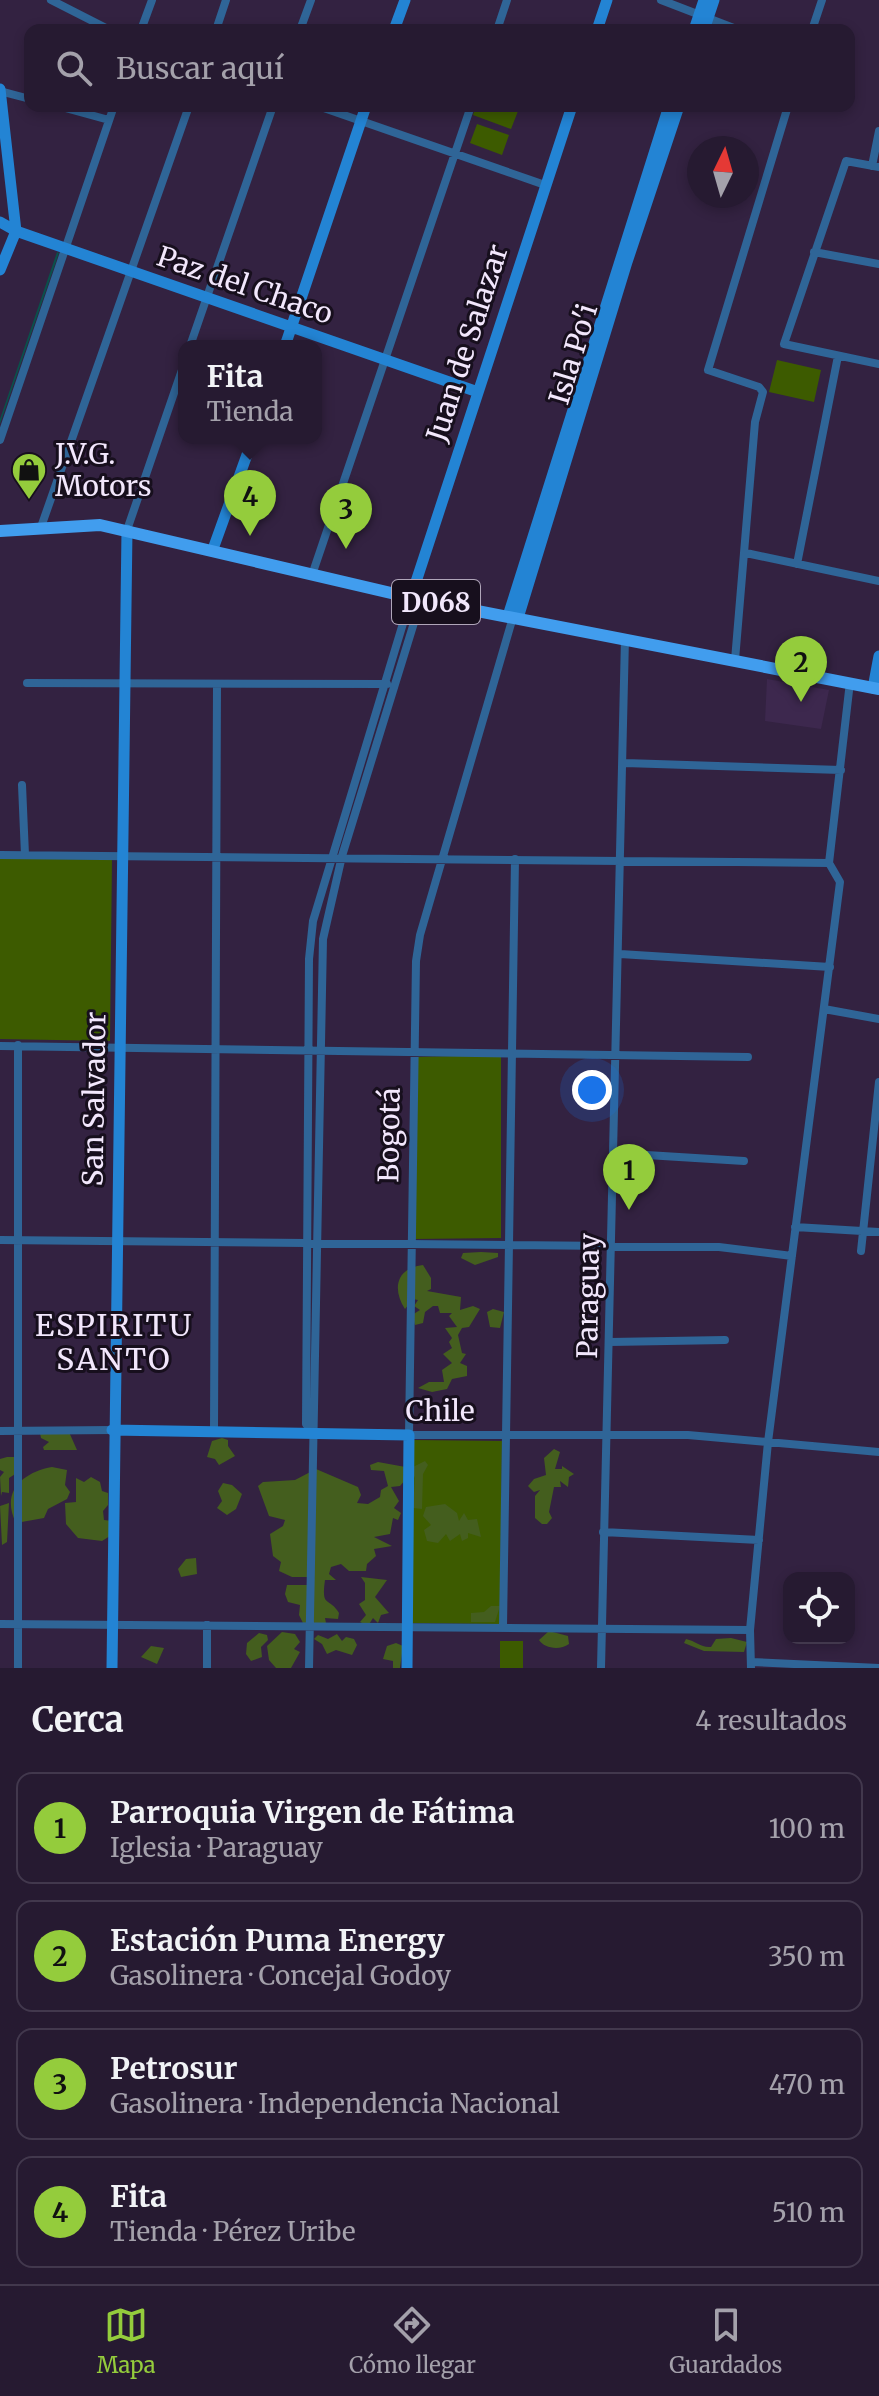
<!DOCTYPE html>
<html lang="es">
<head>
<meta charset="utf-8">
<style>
  :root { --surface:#261a31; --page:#2e2339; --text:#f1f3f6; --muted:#a4a1ab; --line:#42384d; --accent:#94cc3c }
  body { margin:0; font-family:Merriweather,serif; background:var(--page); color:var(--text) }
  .controls { position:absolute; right:24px; bottom:24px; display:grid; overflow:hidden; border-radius:16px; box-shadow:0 4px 12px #0003 }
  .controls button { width:72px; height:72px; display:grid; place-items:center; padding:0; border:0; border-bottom:2px solid var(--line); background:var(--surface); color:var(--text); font:40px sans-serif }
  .compass { position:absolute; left:687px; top:136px; width:72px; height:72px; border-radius:50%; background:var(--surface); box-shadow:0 4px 12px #0003; rotate:5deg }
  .you { position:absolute; left:592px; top:1090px; width:28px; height:28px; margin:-20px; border:6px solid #fff; border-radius:50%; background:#1a73e8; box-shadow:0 0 0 12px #1a73e833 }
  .badge { display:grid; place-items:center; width:52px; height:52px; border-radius:50%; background:var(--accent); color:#111; font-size:26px; font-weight:700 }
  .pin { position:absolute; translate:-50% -66px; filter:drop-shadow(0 2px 4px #0008) }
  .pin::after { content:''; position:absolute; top:42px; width:28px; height:24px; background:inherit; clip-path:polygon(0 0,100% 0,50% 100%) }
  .popup { position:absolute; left:178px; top:340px; width:144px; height:104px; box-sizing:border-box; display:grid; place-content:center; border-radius:16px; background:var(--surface); filter:drop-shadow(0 2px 6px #0005); font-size:26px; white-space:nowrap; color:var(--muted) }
  .popup b { font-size:30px; color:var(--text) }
  .popup::after { content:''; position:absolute; left:50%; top:100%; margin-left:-16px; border:16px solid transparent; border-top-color:var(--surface) }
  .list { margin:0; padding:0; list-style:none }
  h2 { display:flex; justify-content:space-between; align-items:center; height:104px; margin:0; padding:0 32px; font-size:34px }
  h2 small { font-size:26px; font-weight:400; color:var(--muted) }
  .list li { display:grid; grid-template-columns:52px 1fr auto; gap:24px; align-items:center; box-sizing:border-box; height:112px; margin:0 16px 16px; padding:0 16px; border:2px solid var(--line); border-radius:16px }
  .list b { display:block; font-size:30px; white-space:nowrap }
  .list p { margin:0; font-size:26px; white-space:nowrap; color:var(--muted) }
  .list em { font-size:26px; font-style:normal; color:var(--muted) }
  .icon { flex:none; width:44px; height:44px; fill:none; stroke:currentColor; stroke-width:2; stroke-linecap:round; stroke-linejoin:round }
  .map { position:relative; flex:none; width:879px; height:1668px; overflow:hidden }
  .search { position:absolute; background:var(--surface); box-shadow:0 4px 12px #0003; left:24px; right:24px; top:24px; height:88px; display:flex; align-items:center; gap:20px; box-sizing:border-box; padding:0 28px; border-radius:16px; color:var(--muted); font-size:30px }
  .sheet { height:616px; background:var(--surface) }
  nav { display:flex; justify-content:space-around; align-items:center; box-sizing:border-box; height:112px; border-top:2px solid var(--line); background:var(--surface); font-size:22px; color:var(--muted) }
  nav a { display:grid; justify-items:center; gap:4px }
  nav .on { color:var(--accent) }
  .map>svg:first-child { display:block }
  .built { fill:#3d284e }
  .green { fill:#3d5b00 }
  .forest { fill:#445e1e }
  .water { fill:#0b504b }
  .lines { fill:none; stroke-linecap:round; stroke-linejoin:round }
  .street { stroke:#2f6597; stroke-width:8 }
  .secondary { stroke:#2384d4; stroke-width:11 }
  .primary { stroke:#419dee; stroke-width:12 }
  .labels { text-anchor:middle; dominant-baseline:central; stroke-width:6; stroke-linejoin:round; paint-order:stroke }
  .shield { fill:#170f1d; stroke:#b0a6b9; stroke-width:2 }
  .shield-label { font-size:26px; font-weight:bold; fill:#f2e7fc }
  .street-label { font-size:28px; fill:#f2e7fc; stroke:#170f1d }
  .poi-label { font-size:28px; fill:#f2e7fc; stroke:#170f1d; text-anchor:start }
  .neighbourhood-label { font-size:30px; letter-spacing:2px; fill:#f2e7fc; stroke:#170f1d }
</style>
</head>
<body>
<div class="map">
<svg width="879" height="1668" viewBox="0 0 879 1668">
  <rect width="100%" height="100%" fill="#332241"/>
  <!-- built -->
  <path class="built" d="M 767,679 L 829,690 L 821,729 L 765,721 Z"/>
  <!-- green -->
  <path class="green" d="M 476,106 L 520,106 L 511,129 L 473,115 Z
    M 477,124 L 509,135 L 502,155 L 470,143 Z
    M 777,360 L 821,370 L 814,402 L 769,392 Z
    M 0,858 L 112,858 L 110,1041 L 0,1039 Z
    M 501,1055 L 501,1238 L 414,1239 L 415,1057 Z
    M 414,1440 L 502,1441 L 500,1624 L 412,1623 Z
    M 500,1641 L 523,1641 L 523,1668 L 500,1668 Z"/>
  <!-- forest -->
  <path class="forest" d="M 481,1252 L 498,1253 L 498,1257 L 475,1265 L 461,1258 L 463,1253 Z
    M 423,1265 L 431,1278 L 431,1289 L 427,1291 L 461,1297 L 460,1310 L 473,1306 L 480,1309 L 469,1327 L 462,1328 L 458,1335 L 462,1353 L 466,1354 L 460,1363 L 467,1366 L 467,1376 L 452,1379 L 447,1389 L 432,1392 L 418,1388 L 429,1382 L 444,1382 L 442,1370 L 452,1363 L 443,1354 L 452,1348 L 449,1342 L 452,1338 L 445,1328 L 457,1327 L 449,1316 L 452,1313 L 440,1313 L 438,1306 L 433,1306 L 425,1312 L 423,1323 L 415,1325 L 412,1315 L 420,1310 L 414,1306 L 418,1300 L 413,1299 L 405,1309 C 392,1289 396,1268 423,1265 Z
    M 493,1309 L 504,1312 L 500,1328 L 490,1327 L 487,1312 Z
    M 69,1432 L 77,1450 L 44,1450 L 43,1447 L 49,1442 L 41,1438 L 40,1433 Z
    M 222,1438 L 228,1440 L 228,1446 L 235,1456 L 219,1465 L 215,1459 L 207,1457 L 212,1441 Z
    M 554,1449 L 560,1452 L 555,1469 L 562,1469 L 562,1466 L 574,1474 L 569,1477 L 568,1487 L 560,1481 L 561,1487 L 554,1487 L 549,1512 L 552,1518 L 547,1524 L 542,1524 L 535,1518 L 535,1496 L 540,1490 L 534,1492 L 528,1486 L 534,1479 L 546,1475 L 544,1458 Z
    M 7,1457 L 14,1457 L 20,1471 L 9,1478 L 9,1493 L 2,1492 L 1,1496 L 0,1477 L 4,1472 L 0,1470 L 0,1459 Z
    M 425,1461 L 428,1465 L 423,1474 L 422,1509 L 413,1508 L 415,1478 L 412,1472 L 400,1486 L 391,1487 L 399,1501 L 394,1508 L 401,1513 L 398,1520 L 393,1518 L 390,1534 L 374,1537 L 392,1546 L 374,1549 L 376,1556 L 367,1564 L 366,1571 L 349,1571 L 341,1564 L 331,1567 L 329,1574 L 336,1580 L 325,1580 C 321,1609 329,1596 339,1613 L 338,1619 L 325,1618 L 326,1623 L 304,1625 L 299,1615 L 300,1605 L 288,1602 L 285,1594 L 287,1585 L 307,1585 L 310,1577 L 292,1577 L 279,1571 L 281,1562 L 273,1556 L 270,1534 L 283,1526 L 285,1520 L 269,1516 L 258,1486 L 263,1482 L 295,1480 L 316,1469 L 358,1487 L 361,1495 L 357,1503 L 368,1504 L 380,1497 L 381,1490 L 388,1486 L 384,1471 L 371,1470 L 370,1465 L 378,1462 L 411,1468 Z
    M 52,1467 L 67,1470 L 65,1485 L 70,1492 L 67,1499 L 48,1509 L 44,1518 L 16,1523 C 0,1491 24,1472 52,1467 Z
    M 91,1477 L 100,1482 L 102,1491 L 108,1493 L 108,1505 L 103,1511 L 104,1520 L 112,1521 L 110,1536 L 102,1541 L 78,1538 L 66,1524 L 65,1503 L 76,1502 L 76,1478 L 84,1482 Z
    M 223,1483 L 232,1485 L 242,1494 L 236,1509 L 227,1515 L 217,1508 L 222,1501 L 218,1491 Z
    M 9,1503 L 7,1542 L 2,1545 L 0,1506 Z
    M 445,1504 L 457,1513 L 459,1521 L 464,1513 L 468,1520 L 477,1519 L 481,1537 L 468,1533 L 468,1538 L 462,1541 L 460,1534 L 450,1541 L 446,1534 L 438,1543 L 427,1541 L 424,1530 L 431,1525 L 423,1516 L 426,1507 Z
    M 196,1558 L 197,1574 L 181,1577 L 178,1569 L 186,1559 Z
    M 361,1577 L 387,1580 L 375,1597 L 389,1613 L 381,1615 L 378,1623 L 373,1618 L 368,1626 L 360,1622 L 366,1615 L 359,1604 L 365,1600 L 365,1583 Z
    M 491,1606 L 500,1606 L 495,1622 L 471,1622 L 471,1613 L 484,1612 Z
    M 549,1631 L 568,1636 L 569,1644 C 559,1651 544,1648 539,1640 Z
    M 282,1632 L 295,1634 L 300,1642 L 294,1649 L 300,1652 L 291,1668 L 276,1668 L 269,1660 L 267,1646 Z
    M 259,1633 L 267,1635 L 268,1640 L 261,1647 L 262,1657 L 251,1661 L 246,1654 L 247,1643 Z
    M 337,1634 L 342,1641 L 346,1637 L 354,1639 L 357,1645 L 352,1655 L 336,1650 L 327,1654 L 322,1644 L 314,1639 L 318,1635 L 328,1639 Z
    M 731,1638 L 747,1642 L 744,1652 L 704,1651 L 684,1643 L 686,1639 C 696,1641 701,1648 711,1647 L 716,1639 Z
    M 396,1643 L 403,1646 L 400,1668 L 393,1668 L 393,1661 L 383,1659 L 387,1646 Z
    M 151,1646 L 164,1648 L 157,1664 L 141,1657 Z"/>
  <!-- water -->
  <path class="water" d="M 57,252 L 59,253 L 0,424 L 0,419 Z"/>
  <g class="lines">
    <!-- street -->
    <path class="street" d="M 51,0 L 110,30
      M 661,0 L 739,30
      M 141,30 L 152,0
      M 216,30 L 226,0
      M 300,30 L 311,0
      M 497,30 L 507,0
      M 812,30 L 822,0
      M 0,91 L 30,99
      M 58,106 L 109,120
      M 318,106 L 545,185
      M 872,166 L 879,131
      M 879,167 L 846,161 L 784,344 L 879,364
      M 814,252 L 879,264
      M 190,346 L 273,106
      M 0,440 L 114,106
      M 41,527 L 189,106
      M 127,530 L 184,364
      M 746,553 L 879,581
      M 797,564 L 838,356
      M 312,575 L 471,106
      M 513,617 L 420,935 L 416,961 L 409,1435 L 688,1435 L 879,1452
      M 735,660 L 755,422 L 763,392 L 759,387 L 708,370 L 788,106
      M 27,683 L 387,684
      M 625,763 L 841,770
      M 22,785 L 25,855
      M 0,855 L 829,863
      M 620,954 L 830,967
      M 824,1009 L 879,1019
      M 0,1046 L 748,1057
      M 614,1153 L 744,1161
      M 795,1227 L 879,1232
      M 0,1240 L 719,1247 L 792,1256
      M 861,1251 L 879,1082
      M 610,1342 L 725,1340
      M 0,1431 L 112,1430
      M 214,1431 L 217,686
      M 313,1433 L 306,1424 L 309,959 L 313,921 L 411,597
      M 603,1532 L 759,1540
      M 0,1624 L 750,1630
      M 207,1625 L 207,1668
      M 503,1627 L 515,859
      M 751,1662 L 879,1668
      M 18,1668 L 18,1045
      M 309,1668 L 323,939 L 342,856 L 421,600
      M 601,1668 L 625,638
      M 751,1668 L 750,1630 L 768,1442 L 840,882 L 829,863 L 850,682"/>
    <!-- secondary -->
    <path class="secondary" d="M 394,30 L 405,0
      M 597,30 L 607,0
      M 694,30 L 704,0
      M 704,30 L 714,0
      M 0,89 L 16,231 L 0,270
      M 0,222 L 16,231 L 475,391
      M 285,346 L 366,106
      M 213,549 L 253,438
      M 411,597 L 572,106
      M 508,616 L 669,106
      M 518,618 L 627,262 L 679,106
      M 873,688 L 879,656
      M 112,1430 L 409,1435 L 407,1668
      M 112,1668 L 127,530"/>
    <!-- primary -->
    <path class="primary" d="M 0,531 L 100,525 L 421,600 L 879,689"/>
  </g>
  <!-- icons -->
  <defs>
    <symbol id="shop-pin" viewBox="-11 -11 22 30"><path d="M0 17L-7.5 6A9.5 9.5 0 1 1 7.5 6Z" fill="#94cc3c" stroke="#170f1d"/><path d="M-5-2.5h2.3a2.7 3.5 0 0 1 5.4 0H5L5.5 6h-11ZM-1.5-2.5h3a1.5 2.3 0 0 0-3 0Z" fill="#111"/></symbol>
  </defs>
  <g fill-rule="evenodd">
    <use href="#shop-pin" x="9" y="450" width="40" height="54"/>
  </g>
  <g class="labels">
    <!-- shield labels -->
    <rect class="shield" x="392" y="580" width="88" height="44" rx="6"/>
    <g class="shield-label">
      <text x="436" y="602">D068</text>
    </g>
    <!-- street labels -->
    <g class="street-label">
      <text transform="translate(245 285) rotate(19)">Paz del Chaco</text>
      <text transform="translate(467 343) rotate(-72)">Juan de Salazar</text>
      <text transform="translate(573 354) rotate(-73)">Isla Po'i</text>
      <text transform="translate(94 1099) rotate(-89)">San Salvador</text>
      <text transform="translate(389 1135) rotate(-89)">Bogotá</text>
      <text transform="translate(588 1296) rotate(-89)">Paraguay</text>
      <text x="440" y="1411">Chile</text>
    </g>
    <!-- poi labels -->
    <g class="poi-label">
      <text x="55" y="454">J.V.G.<tspan x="55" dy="32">Motors</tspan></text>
    </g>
    <!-- neighbourhood labels -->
    <g class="neighbourhood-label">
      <text x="114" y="1325">ESPIRITU<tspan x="114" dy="34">SANTO</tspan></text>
    </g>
  </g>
</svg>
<div class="controls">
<button><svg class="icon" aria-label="locate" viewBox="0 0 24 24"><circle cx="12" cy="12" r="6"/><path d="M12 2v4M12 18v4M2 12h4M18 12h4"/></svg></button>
</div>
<svg class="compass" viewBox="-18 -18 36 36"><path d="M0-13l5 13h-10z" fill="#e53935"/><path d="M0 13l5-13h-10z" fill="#a4a1ab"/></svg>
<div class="you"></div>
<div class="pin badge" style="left:629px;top:1210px">1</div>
<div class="pin badge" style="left:801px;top:702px">2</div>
<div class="pin badge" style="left:346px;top:549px">3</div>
<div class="pin badge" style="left:250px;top:536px">4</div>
<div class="popup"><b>Fita</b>Tienda</div>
<div class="search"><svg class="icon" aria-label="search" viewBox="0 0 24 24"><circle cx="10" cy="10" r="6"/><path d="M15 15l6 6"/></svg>Buscar aquí</div>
</div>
<section class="sheet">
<h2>Cerca<small>4 resultados</small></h2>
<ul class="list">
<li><span class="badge">1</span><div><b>Parroquia Virgen de Fátima</b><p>Iglesia · Paraguay</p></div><em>100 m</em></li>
<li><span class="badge">2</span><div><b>Estación Puma Energy</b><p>Gasolinera · Concejal Godoy</p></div><em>350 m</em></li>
<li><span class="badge">3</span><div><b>Petrosur</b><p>Gasolinera · Independencia Nacional</p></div><em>470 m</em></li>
<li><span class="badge">4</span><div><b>Fita</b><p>Tienda · Pérez Uribe</p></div><em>510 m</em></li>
</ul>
</section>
<nav>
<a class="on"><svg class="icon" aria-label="map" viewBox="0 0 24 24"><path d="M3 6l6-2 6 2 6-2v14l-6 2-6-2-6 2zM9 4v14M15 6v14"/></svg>Mapa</a>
<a><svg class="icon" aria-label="directions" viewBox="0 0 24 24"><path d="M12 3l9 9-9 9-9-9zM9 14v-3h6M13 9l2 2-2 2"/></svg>Cómo llegar</a>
<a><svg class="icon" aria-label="saved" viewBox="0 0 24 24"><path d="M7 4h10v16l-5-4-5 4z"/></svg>Guardados</a>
</nav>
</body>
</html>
